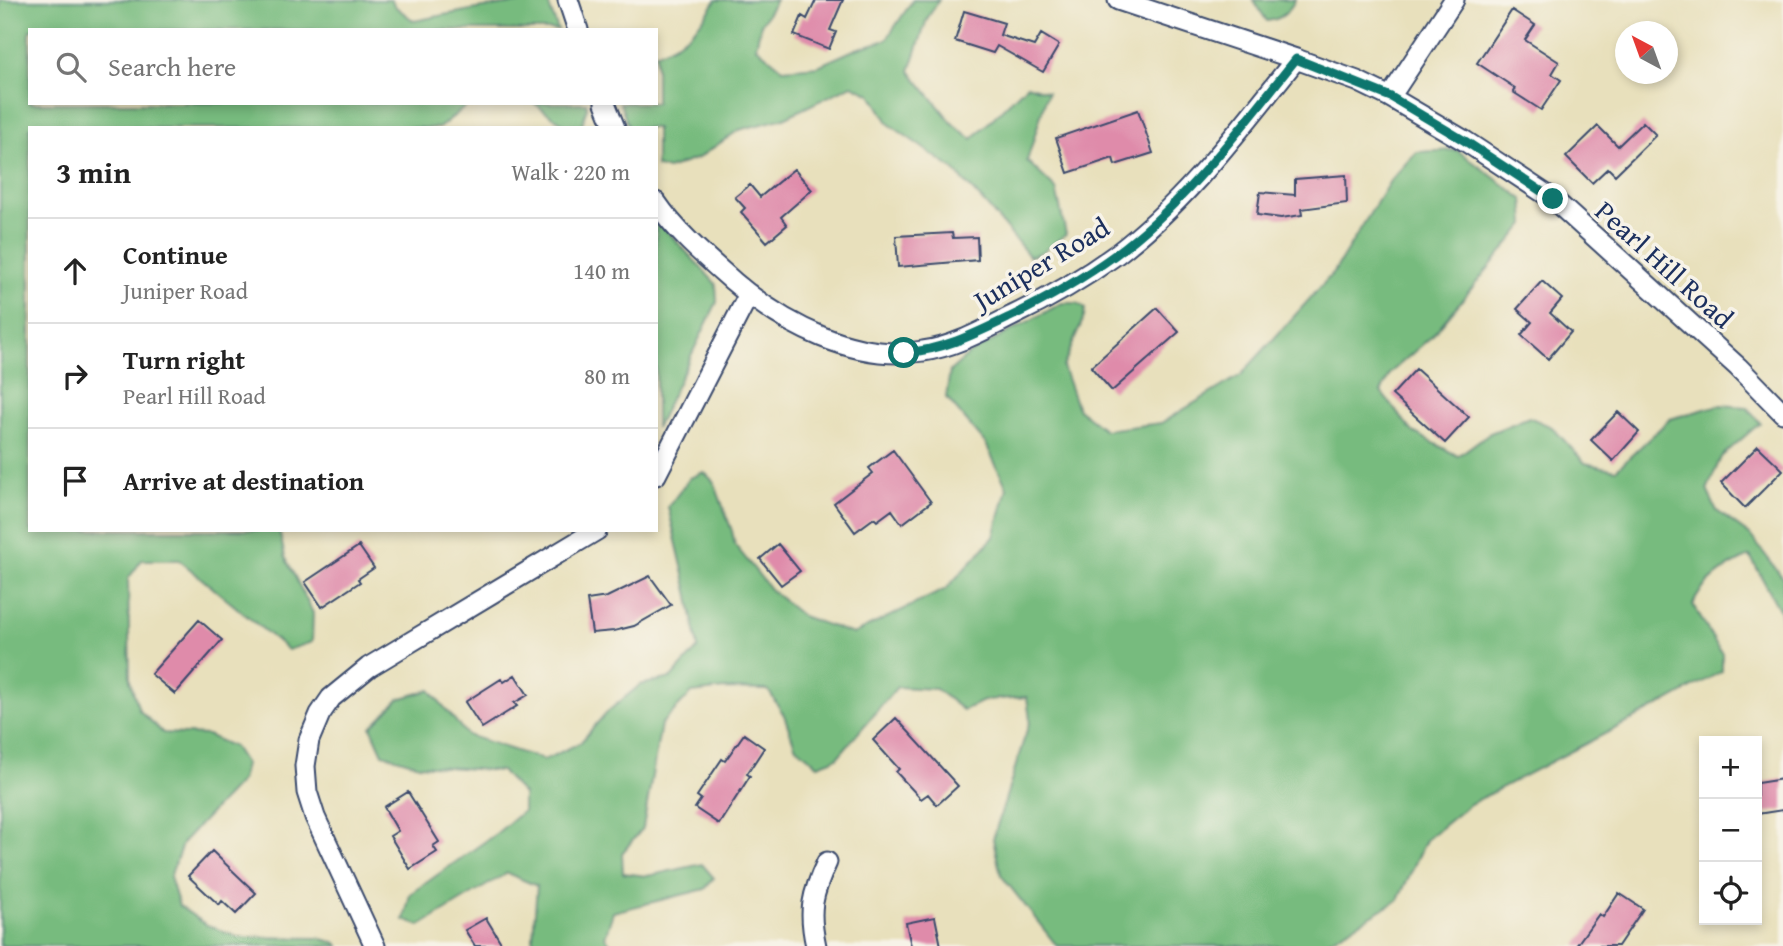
<!DOCTYPE html>
<html lang="en">
<head>
<meta charset="utf-8">
<style>
  :root { --surface:#fff; --page:#f2f2f2; --text:#222; --muted:#767676; --line:#e0e0e0 }
  body { margin:0; font-family:"Gentium Book Plus",serif; background:var(--page); color:var(--text) }
  .controls { position:absolute; right:21px; bottom:21px; display:grid; overflow:hidden; border-radius:0px; box-shadow:0 4px 10px #0003 }
  .controls button { width:63px; height:63px; display:grid; place-items:center; padding:0; border:0; border-bottom:2px solid var(--line); background:var(--surface); color:var(--text); font:35px sans-serif }
  .compass { position:absolute; left:1615px; top:21px; width:63px; height:63px; border-radius:50%; background:var(--surface); box-shadow:0 4px 10px #0003; rotate:319deg }
  .stop { position:absolute; width:21px; height:21px; margin:-16px; border:5px solid #0f766e; border-radius:50%; background:#fff }
  .stop.end { background:#0f766e; border-color:#fff; box-shadow:0 2px 7px #0008 }
  .list { margin:0; padding:0; list-style:none }
  h2 { display:flex; justify-content:space-between; align-items:center; height:91px; margin:0; padding:0 28px; font-size:30px }
  h2 small { font-size:23px; font-weight:400; color:var(--muted) }
  .list li { display:grid; grid-template-columns:46px 1fr auto; gap:21px; align-items:center; box-sizing:border-box; height:105px; padding:0 28px; border-top:2px solid var(--line) }
  .list b { display:block; font-size:26px; white-space:nowrap }
  .list p { margin:0; font-size:23px; white-space:nowrap; color:var(--muted) }
  .list em { font-size:23px; font-style:normal; color:var(--muted) }
  .icon { flex:none; width:38px; height:38px; fill:none; stroke:currentColor; stroke-width:2; stroke-linecap:round; stroke-linejoin:round }
  .map { position:relative; flex:none; width:1783px; height:946px; overflow:hidden }
  .search { position:absolute; background:var(--surface); box-shadow:0 4px 10px #0003; left:28px; top:28px; width:630px; height:77px; display:flex; align-items:center; gap:18px; box-sizing:border-box; padding:0 24px; border-radius:0px; color:var(--muted); font-size:26px }
  .panel { position:absolute; background:var(--surface); box-shadow:0 4px 10px #0003; left:28px; top:126px; width:630px; height:406px; border-radius:0px }
  .map>svg:first-child { display:block }
  .forest { fill:#77bb7e; stroke:#49756e; stroke-width:2 }
  .building { fill:#df8baa }
  .lines { fill:none; stroke-linecap:round; stroke-linejoin:round }
  .minor-casing { stroke:#3a4a6c; stroke-width:23 }
  .minor { stroke:#fff; stroke-width:19 }
  .route { stroke:#0f766e; stroke-width:9 }
  .labels { text-anchor:middle; dominant-baseline:central; stroke-width:7; stroke-linejoin:round; paint-order:stroke }
  .street-label { font-size:28px; fill:#1b2f5e; stroke:#f7f3e8 }
</style>
</head>
<body>
<div class="map">
<svg width="1783" height="946" viewBox="0 0 1783 946">
  <rect width="100%" height="100%" fill="#f7f3e8"/>
  <filter id="ink" filterUnits="userSpaceOnUse"><feTurbulence type="fractalNoise" baseFrequency=".0143" numOctaves="2"/><feDisplacementMap in="SourceGraphic" scale="14" xChannelSelector="R" yChannelSelector="G"/><feConvolveMatrix kernelMatrix="1 2 1 2 8 2 1 2 1" color-interpolation-filters="sRGB"/></filter>
  <filter id="wash" filterUnits="userSpaceOnUse"><feTurbulence type="fractalNoise" baseFrequency=".00686" numOctaves="4" result="noise"/><feDisplacementMap in="SourceGraphic" scale="28" xChannelSelector="R" yChannelSelector="G"/><feGaussianBlur stdDeviation="1.57" result="paint"/><feColorMatrix in="noise" values="0 0 0 0 0 0 0 0 0 0 0 0 0 0 0 0 0 1.4 0 .05"/><feComposite in="paint" operator="in"/></filter>
  <g filter="url(#wash)">
    <rect width="100%" height="100%" fill="#e8e0bc"/>
    <!-- forest -->
    <path class="forest" d="M 0,0 L 391,0 L 396,7 L 414,21 C 448,14 516,0 548,3 L 558,30 L 30,30 L 30,103 L 470,103 L 439,128 L 30,128 L 30,530 L 279,530 L 285,557 L 313,613 L 312,642 L 288,650 L 179,560 L 142,560 L 128,579 L 130,681 L 139,710 L 163,733 L 207,735 L 234,747 L 245,764 L 241,781 L 183,842 L 170,877 L 179,906 L 207,925 L 238,937 L 318,938 L 337,943 L 339,946 L 0,946 Z
      M 716,0 L 776,0 L 761,24 L 756,47 L 783,69 L 818,66 L 856,49 L 886,40 L 913,0 L 939,0 L 927,19 L 910,71 L 953,124 L 972,139 L 1027,85 L 1048,92 L 1027,161 L 1056,189 L 1066,234 L 1044,251 L 1030,257 L 988,207 L 953,169 L 889,124 L 871,94 L 852,85 L 784,118 L 739,130 L 698,158 L 668,169 L 656,167 L 656,128 L 629,128 L 620,103 L 656,103 L 656,53 C 683,44 702,25 716,0 Z
      M 1253,0 L 1295,0 C 1288,13 1282,19 1267,21 Z
      M 534,103 L 586,103 L 587,107 L 582,125 L 566,126 Z
      M 1457,150 L 1523,199 L 1525,224 L 1432,336 L 1390,373 L 1381,392 L 1413,432 L 1458,456 L 1488,434 L 1529,417 L 1552,427 L 1585,463 L 1616,470 L 1670,419 L 1719,405 L 1747,407 L 1760,423 L 1721,457 L 1707,490 L 1717,511 L 1750,535 L 1783,578 L 1783,629 L 1780,611 L 1750,556 C 1728,565 1701,583 1693,605 L 1722,654 L 1722,671 L 1666,702 L 1470,804 L 1426,840 L 1398,900 L 1328,941 L 1323,946 L 1057,946 L 1001,875 L 993,839 L 1030,720 L 1027,697 L 986,700 L 963,710 L 936,689 L 897,687 L 837,758 L 818,765 L 795,746 L 784,715 L 768,690 L 724,689 L 692,693 L 661,724 L 643,828 L 622,853 L 623,873 L 647,876 L 702,864 L 714,878 L 705,889 L 613,912 L 605,937 L 612,946 L 534,946 L 533,937 L 537,886 L 507,873 L 420,926 L 404,920 L 410,894 L 497,833 L 523,811 L 523,794 L 501,771 L 419,765 L 383,754 L 371,727 L 399,699 L 430,690 L 467,735 L 544,760 L 580,743 L 606,713 L 640,685 L 671,678 L 698,648 L 689,596 L 668,507 L 690,478 L 704,472 L 714,482 L 732,531 L 735,545 L 771,590 L 802,616 L 853,634 L 946,589 L 994,537 L 1007,488 L 986,444 L 946,397 L 950,371 L 969,354 L 1062,303 L 1077,303 L 1085,308 L 1084,317 L 1063,367 L 1078,409 L 1105,430 L 1161,423 L 1241,375 L 1334,272 L 1390,181 L 1416,152 Z
      M 656,219 L 716,284 L 717,302 L 656,428 Z"/>
    <g id="blocks">
      <!-- building -->
      <path class="building" d="M 816,0 L 843,0 L 830,30 L 836,32 L 829,49 L 794,35 L 802,16 L 807,19 Z
        M 1512,10 L 1535,25 L 1525,40 L 1559,62 L 1552,74 L 1561,80 L 1541,110 L 1513,92 L 1515,88 L 1477,63 Z
        M 964,11 L 1004,23 L 1000,35 L 1034,46 L 1041,34 L 1059,45 L 1043,72 L 997,46 L 993,53 L 955,41 Z
        M 1138,110 L 1153,153 L 1115,165 L 1113,158 L 1068,173 L 1056,138 Z
        M 1643,122 L 1656,135 L 1615,175 L 1608,168 L 1592,183 L 1566,157 L 1598,126 L 1618,146 Z
        M 794,169 L 812,190 L 781,217 L 787,225 L 767,242 L 741,212 L 745,208 L 735,197 L 750,185 L 760,197 Z
        M 1346,175 L 1347,203 L 1301,209 L 1302,215 L 1281,218 L 1257,215 L 1260,192 L 1295,195 L 1295,179 Z
        M 952,233 L 953,238 L 977,237 L 978,260 L 898,267 L 896,236 Z
        M 1542,281 L 1562,299 L 1550,313 L 1571,332 L 1548,359 L 1521,335 L 1532,322 L 1517,309 Z
        M 1157,308 L 1179,332 L 1112,391 L 1091,367 Z
        M 1416,369 L 1469,417 L 1445,443 L 1392,395 Z
        M 1618,412 L 1639,432 L 1613,461 L 1591,440 Z
        M 1758,446 L 1783,470 L 1745,508 L 1721,483 Z
        M 893,450 L 931,502 L 902,524 L 892,510 L 877,521 L 874,518 L 855,532 L 834,503 L 873,473 L 869,468 Z
        M 778,544 L 800,571 L 781,585 L 760,559 Z
        M 359,546 L 374,568 L 358,579 L 360,582 L 322,607 L 305,582 Z
        M 650,576 L 671,605 L 634,626 L 614,631 L 592,633 L 587,600 L 607,597 Z
        M 199,620 L 222,640 L 175,694 L 151,674 Z
        M 515,675 L 528,695 L 514,703 L 517,706 L 482,728 L 465,702 L 501,679 L 504,682 Z
        M 896,718 L 958,786 L 937,805 L 928,794 L 921,799 L 896,772 L 899,769 L 873,740 Z
        M 744,734 L 764,748 L 747,774 L 750,776 L 719,824 L 695,808 L 701,799 L 697,796 L 722,759 L 725,761 Z
        M 1783,779 L 1783,810 L 1757,814 L 1757,783 Z
        M 408,792 L 439,842 L 433,846 L 437,852 L 410,869 L 390,836 L 398,831 L 384,807 Z
        M 212,851 L 256,893 L 236,914 L 222,901 L 219,905 L 188,876 Z
        M 1619,893 L 1643,909 L 1618,946 L 1576,946 L 1599,914 L 1603,917 Z
        M 935,917 L 941,946 L 911,946 L 906,923 Z
        M 486,918 L 503,946 L 475,946 L 465,930 Z"/>
    </g>
  </g>
  <g filter="url(#ink)">
    <use href="#blocks" fill-opacity="0" stroke="#3a4a6c" stroke-width="2"/>
    <g class="lines">
      <defs>
        <path id="minor" d="M 568,0 L 578,30
          M 1118,0 L 1296,59 L 1357,81 L 1390,97 L 1465,141 L 1553,199 L 1738,367 L 1783,413
          M 1390,97 L 1454,0
          M 605,103 L 615,128
          M 656,202 C 677,233 707,258 734,282 C 784,325 855,362 923,351 C 954,347 984,330 1012,316 C 1048,299 1084,278 1117,254 C 1188,200 1241,127 1296,59
          M 656,475 L 749,294
          M 375,946 L 315,817 L 307,792 L 305,766 L 309,740 L 320,714 L 331,698 L 369,667 L 597,530
          M 816,946 C 808,911 812,894 827,862"/>
      </defs>
      <!-- minor casing -->
      <use href="#minor" class="minor-casing"/>
      <!-- minor -->
      <use href="#minor" class="minor"/>
    </g>
  </g>
  <g class="lines" filter="url(#ink)">
    <!-- route -->
    <path class="route" d="M 904,353 C 943,350 975,334 1010,317 C 1047,299 1082,279 1115,255 C 1187,202 1241,127 1296,59 L 1391,97 L 1465,141 L 1553,199"/>
  </g>
  <g class="labels">
    <!-- street labels -->
    <g class="street-label">
      <text transform="translate(1041 263) rotate(-31)">Juniper Road</text>
      <text transform="translate(1665 264) rotate(42)">Pearl Hill Road</text>
    </g>
  </g>
</svg>
<div class="controls">
<button>+</button>
<button>−</button>
<button><svg class="icon" aria-label="locate" viewBox="0 0 24 24"><circle cx="12" cy="12" r="6"/><path d="M12 2v4M12 18v4M2 12h4M18 12h4"/></svg></button>
</div>
<svg class="compass" viewBox="-18 -18 36 36"><path d="M0-13l5 13h-10z" fill="#e53935"/><path d="M0 13l5-13h-10z" fill="#767676"/></svg>
<div class="stop" style="left:904px;top:353px"></div>
<div class="stop end" style="left:1553px;top:199px"></div>
<div class="search"><svg class="icon" aria-label="search" viewBox="0 0 24 24"><circle cx="10" cy="10" r="6"/><path d="M15 15l6 6"/></svg>Search here</div>
<section class="panel">
<h2>3 min<small>Walk · 220 m</small></h2>
<ul class="list">
<li><svg class="icon" aria-label="ahead" viewBox="0 0 24 24"><path d="M12 20V5M6 11l6-6 6 6"/></svg><div><b>Continue</b><p>Juniper Road</p></div><em>140 m</em></li>
<li><svg class="icon" aria-label="right" viewBox="0 0 24 24"><path d="M7 20v-9h11M14 6l5 5-5 5"/></svg><div><b>Turn right</b><p>Pearl Hill Road</p></div><em>80 m</em></li>
<li><svg class="icon" aria-label="arrive" viewBox="0 0 24 24"><path d="M6 21V4h12l-3 4 3 4H6"/></svg><div><b>Arrive at destination</b></div></li>
</ul>
</section>
</div>
</body>
</html>
